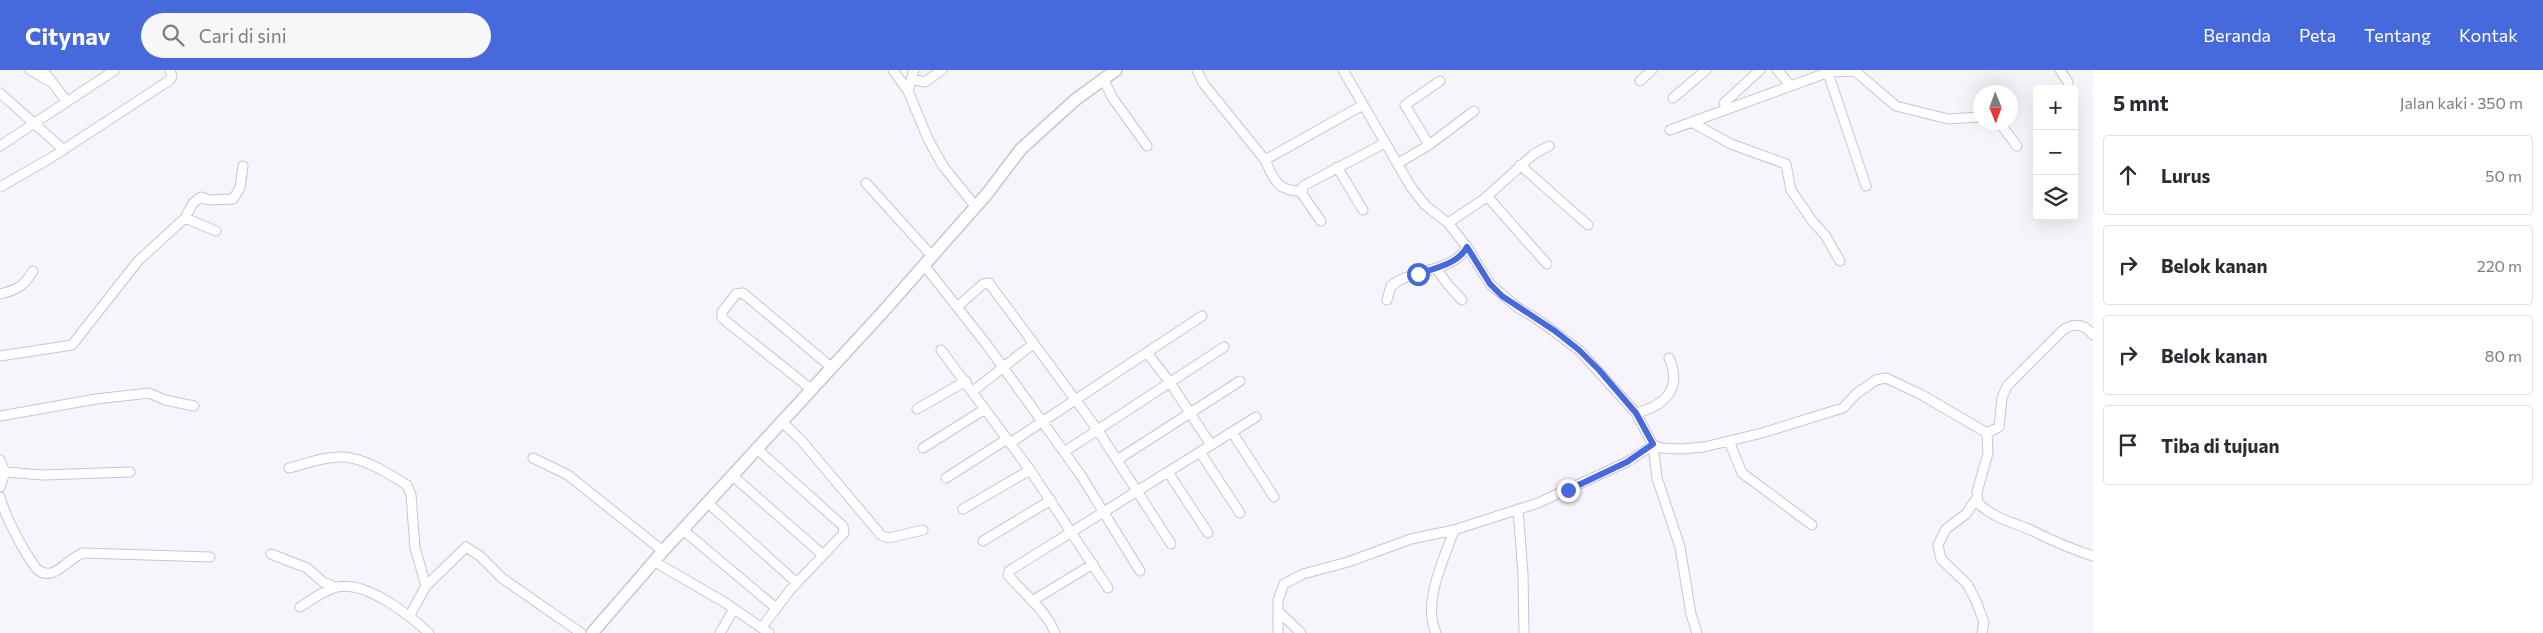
<!DOCTYPE html>
<html lang="id">
<head>
<meta charset="utf-8">
<style>
  :root { --surface:#fff; --page:#f7f7f7; --text:#2b2b33; --muted:#7c7c81; --line:#e1e1e2; --accent:#4669dc }
  body { margin:0; font-family:Commissioner,sans-serif; background:var(--page); color:var(--text) }
  .controls { position:absolute; right:15px; top:15px; display:grid; overflow:hidden; border-radius:5px; box-shadow:0 5px 20px #0002 }
  .controls button { width:45px; height:45px; display:grid; place-items:center; padding:0; border:0; border-bottom:1px solid var(--line); background:var(--surface); color:var(--text); font:25px sans-serif }
  .compass { position:absolute; left:1973px; top:15px; width:45px; height:45px; border-radius:50%; background:var(--surface); box-shadow:0 5px 20px #0002; rotate:179deg }
  .stop { position:absolute; width:15px; height:15px; margin:-11px; border:4px solid #4669dc; border-radius:50%; background:#fff }
  .stop.end { background:#4669dc; border-color:#fff; box-shadow:0 1px 5px #0008 }
  .list { margin:0; padding:0; list-style:none }
  h2 { display:flex; justify-content:space-between; align-items:center; height:65px; margin:0; padding:0 20px; font-size:21px }
  h2 small { font-size:16px; font-weight:400; color:var(--muted) }
  .list li { display:grid; grid-template-columns:32px 1fr auto; gap:15px; align-items:center; box-sizing:border-box; height:80px; margin:0 10px 10px; padding:0 10px; border:1px solid var(--line); border-radius:5px }
  .list b { display:block; font-size:19px; white-space:nowrap }
  .list em { font-size:16px; font-style:normal; color:var(--muted) }
  .icon { flex:none; width:28px; height:28px; fill:none; stroke:currentColor; stroke-width:2; stroke-linecap:round; stroke-linejoin:round }
  .map { position:relative; flex:none; width:2093px; height:563px; overflow:hidden }
  header { display:flex; align-items:center; gap:30px; box-sizing:border-box; height:70px; padding:0 25px; background:var(--accent); color:#fff }
  header strong { font-size:24px }
  nav { display:flex; gap:28px; margin-inline-start:auto; font-size:18px }
  .search { width:350px; height:45px; background:var(--page); display:flex; align-items:center; gap:12px; box-sizing:border-box; padding:0 18px; border-radius:28px; color:var(--muted); font-size:19px }
  main { display:flex }
  aside { flex:1; background:var(--surface) }
  .map>svg:first-child { display:block }
  .lines { fill:none; stroke-linecap:round; stroke-linejoin:round }
  .minor-casing { stroke:#ccc2d5; stroke-width:11 }
  .tertiary-casing { stroke:#ccc2d5; stroke-width:14 }
  .minor { stroke:#fff; stroke-width:9 }
  .tertiary { stroke:#fff; stroke-width:11 }
  .route { stroke:#4669dc; stroke-width:6 }
</style>
</head>
<body>
<header>
<strong>Citynav</strong>
<div class="search"><svg class="icon" aria-label="search" viewBox="0 0 24 24"><circle cx="10" cy="10" r="6"/><path d="M15 15l6 6"/></svg>Cari di sini</div>
<nav><a>Beranda</a><a>Peta</a><a>Tentang</a><a>Kontak</a></nav>
</header>
<main>
<div class="map">
<svg width="2093" height="563" viewBox="0 0 2093 563">
  <rect width="100%" height="100%" fill="#f8f4fc"/>
  <g class="lines">
    <defs>
      <path id="minor" d="M 30,0 L 51,12
        M 43,0 L 67,32
        M 893,0 L 908,21
        M 914,0 L 908,21 L 928,69 L 943,96 L 976,137
        M 1197,0 L 1203,13 L 1265,90 L 1363,35
        M 1343,0 L 1411,117 L 1425,135 L 1448,153 L 1467,177 L 1490,214 L 1517,237 L 1537,249 L 1579,280 L 1636,343 L 1653,375 L 1661,378 L 1681,379 L 1704,377 L 1762,363 L 1843,338 L 1856,324 L 1876,310 L 1886,308 L 1922,325 L 1987,363 L 1999,357 L 2002,328 L 2007,316 L 2062,261 C 2073,252 2085,254 2093,265
        M 1777,0 L 1791,16
        M 1827,0 L 1866,116
        M 2060,0 L 2068,12
        M 911,9 L 925,12 L 942,0
        M 1104,10 L 1112,27 L 1147,76
        M 1640,11 L 1652,0
        M 0,23 L 64,80
        M 1673,28 L 1706,0
        M 1724,33 L 1760,0
        M 1999,52 L 2017,76
        M 1693,53 L 1731,74 L 1786,94 L 1791,120 L 1813,152 L 1825,165 L 1840,191
        M 1670,60 L 1829,2 L 1855,1 L 1896,36 L 1948,49 L 1980,47
        M 1429,75 L 1405,35 L 1440,11
        M 0,76 L 115,0
        M 1265,90 C 1275,111 1277,121 1302,121
        M 1397,94 L 1429,75 L 1474,41
        M 1520,95 L 1588,155
        M 1337,97 L 1363,140
        M 866,113 L 932,186
        M 0,117 L 49,89 L 170,10 L 172,6 L 170,0
        M 1487,126 L 1547,194
        M 185,148 L 216,161
        M 1321,151 L 1302,124 L 1303,116 L 1385,73
        M 1448,153 L 1484,129 L 1534,84 L 1549,76
        M 924,195 L 987,275 L 1080,404 L 1140,501
        M 1436,198 L 1448,215 L 1462,230
        M 0,224 C 17,220 24,216 33,201
        M 1387,230 L 1391,216 L 1398,211 C 1420,199 1455,200 1467,177
        M 957,237 L 983,214 L 989,213 L 1097,359 L 1171,474
        M 941,280 L 1030,400 L 1108,518
        M 1147,283 L 1169,311 L 1211,375
        M 0,286 L 72,275 L 138,191 L 185,148 L 193,133 L 201,127 L 209,130 L 233,129 L 240,118 L 243,96
        M 811,319 L 722,248 L 722,242 L 736,224 L 743,223 L 831,297
        M 973,321 L 1033,274
        M 917,339 L 966,311
        M 1636,343 C 1664,336 1683,319 1669,288
        M 0,346 L 96,329 L 149,323 L 165,330 L 194,336
        M 781,351 L 801,370 L 881,465 L 888,468 L 923,460
        M 1232,362 L 1274,427
        M 1987,363 L 1988,383 L 1977,422 L 1978,433 C 1993,448 2012,452 2031,460 C 2051,470 2071,479 2093,486
        M 1729,371 L 1742,403 L 1812,455
        M 1010,373 L 1202,246
        M 756,378 L 843,456 L 844,463 L 791,519 L 762,557
        M 923,378 L 985,339
        M 1064,382 L 1224,277
        M 1200,382 L 1240,443
        M 533,388 L 568,405 L 663,481
        M 0,390 L 5,402 L 0,417
        M 1117,390 L 1240,311
        M 289,398 C 305,394 325,386 343,387 C 365,388 389,404 407,415 L 411,425 L 415,478 L 426,516 L 410,545
        M 5,402 L 43,405 L 130,402
        M 1168,402 L 1208,463
        M 733,406 L 823,485
        M 946,408 L 1007,369
        M 0,427 C 5,446 24,483 37,499 C 41,503 46,504 51,503 C 59,502 72,487 83,483 L 210,487
        M 1976,429 L 1966,444 L 1946,459 L 1938,475 L 1941,489 L 1967,514 L 1976,531 L 1984,552 L 1982,563
        M 708,433 L 797,513
        M 963,439 L 1030,400
        M 1518,439 L 1523,504 L 1524,563
        M 683,460 L 776,538
        M 983,471 L 1051,430
        M 271,484 L 307,498 L 323,512 L 335,517
        M 655,492 L 724,532 L 769,563
        M 426,516 L 466,477 L 480,486 L 502,508 L 581,563
        M 1032,531 L 1093,494
        M 300,537 C 310,531 320,523 331,519 C 361,506 408,544 429,563
        M 1278,541 L 1301,563
        M 720,563 L 734,539
        M 1055,563 C 1046,540 1024,524 1008,505 L 1009,501 L 1256,347
        M 1278,563 L 1278,530 L 1284,514 L 1303,504 L 1348,492 L 1411,469 L 1454,460 L 1538,433 L 1627,392 L 1653,375 L 1657,408 L 1680,477 L 1691,544 L 1697,563
        M 1436,563 C 1422,532 1444,490 1454,460"/>
      <path id="tertiary" d="M 592,563 L 663,481 L 881,244 L 986,125 L 1021,79 L 1075,30 L 1116,0"/>
    </defs>
    <!-- minor casing -->
    <use href="#minor" class="minor-casing"/>
    <!-- tertiary casing -->
    <use href="#tertiary" class="tertiary-casing"/>
    <!-- minor -->
    <use href="#minor" class="minor"/>
    <!-- tertiary -->
    <use href="#tertiary" class="tertiary"/>
  </g>
  <g class="lines">
    <!-- route -->
    <path class="route" d="M 1418,204 C 1435,198 1458,194 1467,177 L 1490,214 L 1502,226 L 1555,261 L 1579,280 L 1599,300 L 1636,343 L 1653,374 L 1627,392 L 1568,420"/>
  </g>
</svg>
<div class="controls">
<button>+</button>
<button>−</button>
<button><svg class="icon" aria-label="layers" viewBox="0 0 24 24"><path d="M12 4l9 5-9 5-9-5zM3 14l9 5 9-5"/></svg></button>
</div>
<svg class="compass" viewBox="-18 -18 36 36"><path d="M0-13l5 13h-10z" fill="#e53935"/><path d="M0 13l5-13h-10z" fill="#7c7c81"/></svg>
<div class="stop" style="left:1418px;top:204px"></div>
<div class="stop end" style="left:1568px;top:420px"></div>
</div>
<aside>
<h2>5 mnt<small>Jalan kaki · 350 m</small></h2>
<ul class="list">
<li><svg class="icon" aria-label="ahead" viewBox="0 0 24 24"><path d="M12 20V5M6 11l6-6 6 6"/></svg><div><b>Lurus</b></div><em>50 m</em></li>
<li><svg class="icon" aria-label="right" viewBox="0 0 24 24"><path d="M7 20v-9h11M14 6l5 5-5 5"/></svg><div><b>Belok kanan</b></div><em>220 m</em></li>
<li><svg class="icon" aria-label="right" viewBox="0 0 24 24"><path d="M7 20v-9h11M14 6l5 5-5 5"/></svg><div><b>Belok kanan</b></div><em>80 m</em></li>
<li><svg class="icon" aria-label="arrive" viewBox="0 0 24 24"><path d="M6 21V4h12l-3 4 3 4H6"/></svg><div><b>Tiba di tujuan</b></div></li>
</ul>
</aside>
</main>
</body>
</html>
